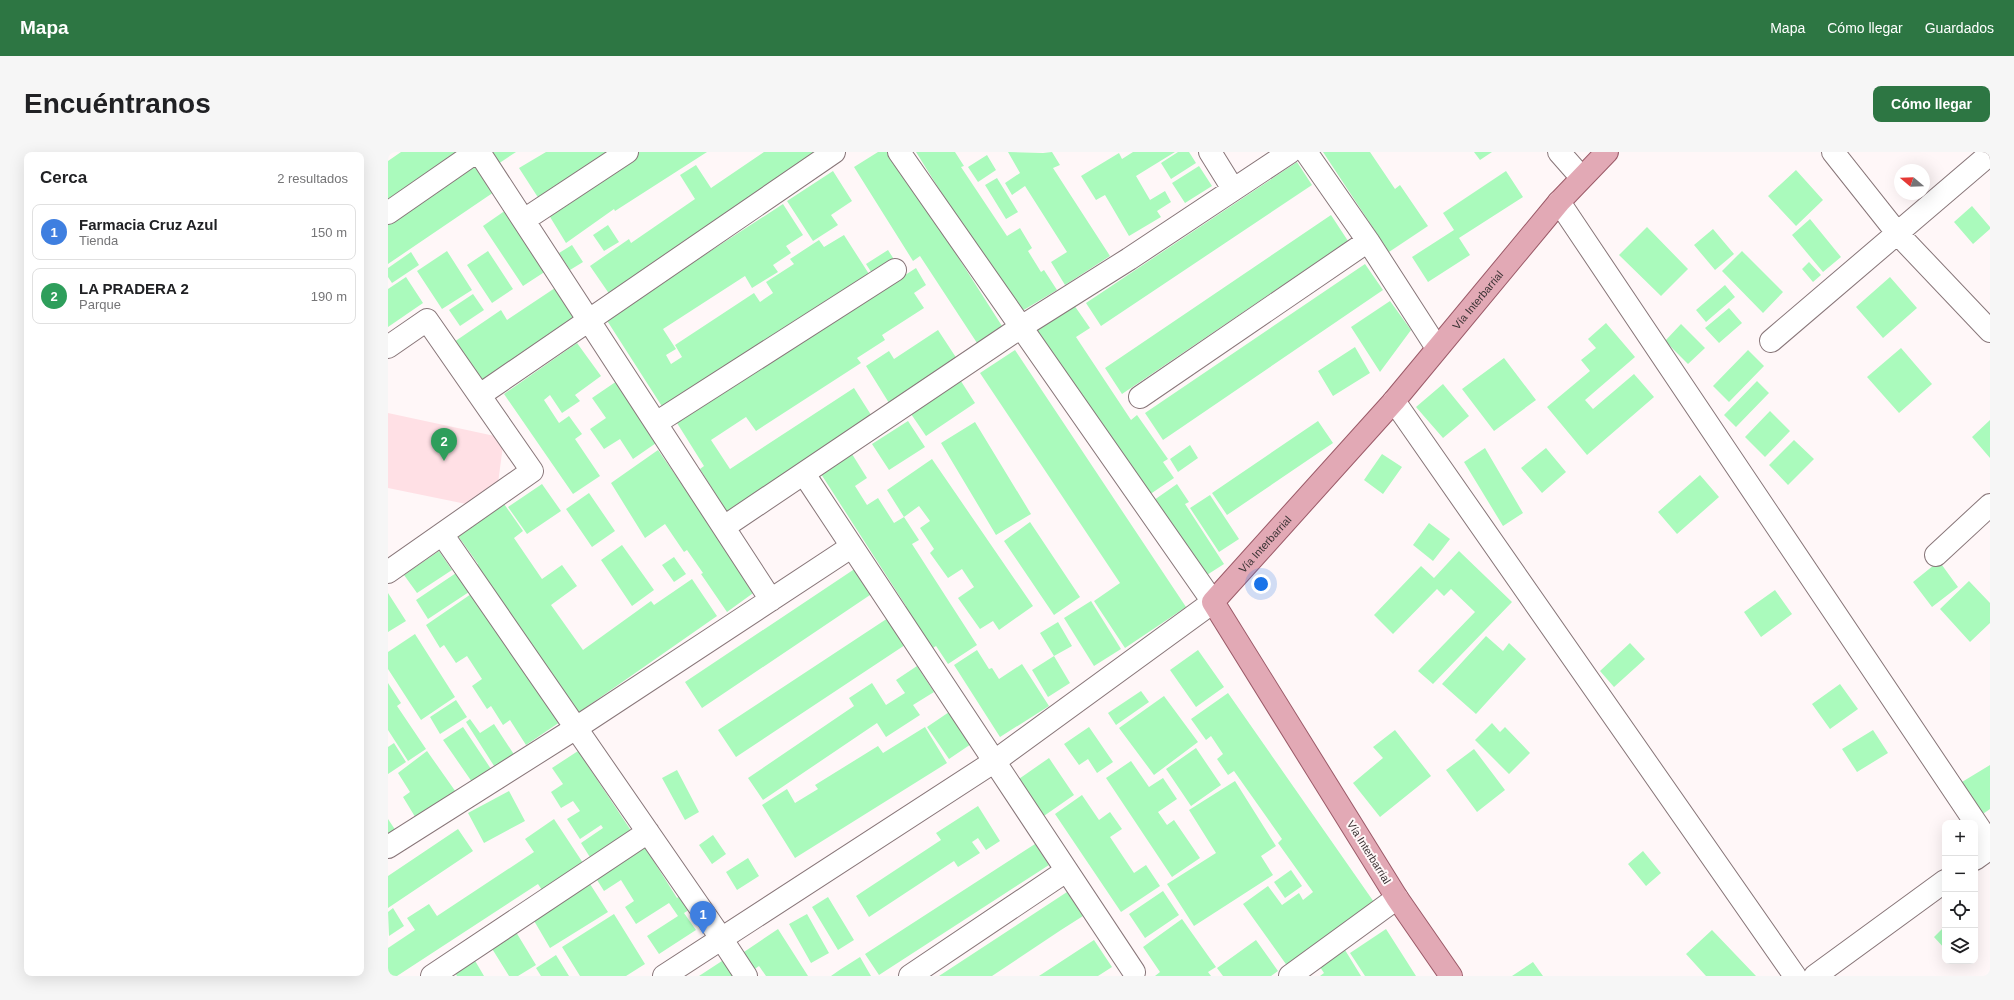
<!DOCTYPE html>
<html lang="es">
<head>
<meta charset="utf-8">
<style>
  :root { --surface:#fff; --page:#f6f6f6; --text:#202124; --muted:#757577; --line:#e0e0e0; --accent:#2d7643 }
  body { margin:0; font-family:Arial,sans-serif; background:var(--page); color:var(--text) }
  .controls { position:absolute; right:12px; bottom:12px; display:grid; overflow:hidden; border-radius:8px; box-shadow:0 4px 16px #0002 }
  .controls button { width:36px; height:36px; display:grid; place-items:center; padding:0; border:0; border-bottom:1px solid var(--line); background:var(--surface); color:var(--text); font:20px sans-serif }
  .compass { position:absolute; left:1506px; top:12px; width:36px; height:36px; border-radius:50%; background:var(--surface); box-shadow:0 4px 16px #0002; rotate:289deg }
  .you { position:absolute; left:873px; top:432px; width:14px; height:14px; margin:-10px; border:3px solid #fff; border-radius:50%; background:#1a73e8; box-shadow:0 0 0 6px #1a73e833 }
  .badge { display:grid; place-items:center; width:26px; height:26px; border-radius:50%; background:var(--accent); color:#fff; font-size:13px; font-weight:700 }
  .pin { position:absolute; translate:-50% -33px; filter:drop-shadow(0 1px 2px #0008) }
  .pin::after { content:''; position:absolute; top:21px; width:14px; height:12px; background:inherit; clip-path:polygon(0 0,100% 0,50% 100%) }
  .list { margin:0; padding:0; list-style:none }
  h2 { display:flex; justify-content:space-between; align-items:center; height:52px; margin:0; padding:0 16px; font-size:17px }
  h2 small { font-size:13px; font-weight:400; color:var(--muted) }
  .list li { display:grid; grid-template-columns:26px 1fr auto; gap:12px; align-items:center; box-sizing:border-box; height:56px; margin:0 8px 8px; padding:0 8px; border:1px solid var(--line); border-radius:8px }
  .list b { display:block; font-size:15px; white-space:nowrap }
  .list p { margin:0; font-size:13px; white-space:nowrap; color:var(--muted) }
  .list em { font-size:13px; font-style:normal; color:var(--muted) }
  .icon { flex:none; width:22px; height:22px; fill:none; stroke:currentColor; stroke-width:2; stroke-linecap:round; stroke-linejoin:round }
  .map { position:relative; flex:none; width:1602px; height:824px; overflow:hidden; border-radius:8px }
  header { display:flex; align-items:center; gap:24px; box-sizing:border-box; height:56px; padding:0 20px; background:var(--accent); color:#fff }
  header strong { font-size:19px }
  nav { display:flex; gap:22px; margin-inline-start:auto; font-size:14px }
  .intro { display:flex; align-items:center; justify-content:space-between; box-sizing:border-box; height:96px; padding:0 24px }
  h1 { margin:0; font-size:28px }
  .button { padding:10px 18px; border-radius:8px; background:var(--accent); color:#fff; font-size:14px; font-weight:700 }
  main { display:flex; gap:24px; padding:0 24px }
  aside { flex:1; background:var(--surface); border-radius:8px; box-shadow:0 4px 16px #0002 }
  .map>svg:first-child { display:block }
  .green { fill:#ffe0e5 }
  .building { fill:#aafabc }
  .lines { fill:none; stroke-linecap:round; stroke-linejoin:round }
  .minor-casing { stroke:#887679; stroke-width:24 }
  .major-casing { stroke:#9b5a68; stroke-width:24 }
  .minor { stroke:#fff; stroke-width:22 }
  .major { stroke:#e2a9b5; stroke-width:22 }
  .labels { text-anchor:middle; dominant-baseline:central; stroke-width:4; stroke-linejoin:round; paint-order:stroke }
  .street-label { font-size:11px; fill:#3c3435; stroke:#fff7f8 }
</style>
</head>
<body>
<header>
<strong>Mapa</strong>
<nav><a>Mapa</a><a>Cómo llegar</a><a>Guardados</a></nav>
</header>
<div class="intro"><h1>Encuéntranos</h1><a class="button">Cómo llegar</a></div>
<main>
<aside>
<h2>Cerca<small>2 resultados</small></h2>
<ul class="list">
<li><span class="badge" style="background:#3f7fe0">1</span><div><b>Farmacia Cruz Azul</b><p>Tienda</p></div><em>150 m</em></li>
<li><span class="badge" style="background:#2e9e5b">2</span><div><b>LA PRADERA 2</b><p>Parque</p></div><em>190 m</em></li>
</ul>
</aside>
<div class="map">
<svg width="1602" height="824" viewBox="0 0 1602 824">
  <rect width="100%" height="100%" fill="#fff7f8"/>
  <!-- green -->
  <path class="green" d="M 0,261 L 116,286 L 110,331 L 83,353 L 0,336 Z"/>
  <!-- building -->
  <path class="building" d="M 13,0 L 71,0 L 0,55 L 0,9 Z
    M 102,0 L 128,0 L 110,12 Z
    M 158,0 L 223,0 L 151,47 L 131,16 Z
    M 251,0 L 319,0 L 227,59 L 226,57 L 178,91 L 159,60 Z
    M 376,0 L 431,0 L 222,143 L 202,114 L 241,87 L 243,91 L 307,47 L 292,23 L 308,13 L 323,36 Z
    M 490,0 L 503,0 L 614,174 L 589,191 L 532,104 L 525,109 L 466,15 Z
    M 528,0 L 567,0 L 576,14 L 573,15 L 619,84 L 632,76 L 644,96 L 640,99 L 653,120 L 656,118 L 669,138 L 629,162 Z
    M 620,0 L 655,1 L 664,0 L 672,13 L 665,16 L 722,104 L 677,133 L 663,110 L 679,100 L 637,34 L 624,43 L 617,31 L 632,21 Z
    M 745,0 L 787,0 L 748,24 L 762,48 L 777,39 L 783,50 L 769,59 L 773,65 L 741,84 L 717,43 L 708,48 L 693,24 L 731,1 L 734,7 Z
    M 790,0 L 801,0 L 808,11 L 783,27 L 773,11 Z
    M 935,0 L 982,0 L 1007,37 L 1012,33 L 1040,74 L 1001,100 Z
    M 1086,0 L 1104,0 L 1092,8 Z
    M 599,3 L 608,18 L 590,30 L 580,15 Z
    M 89,8 L 109,38 L 0,112 L 0,67 Z
    M 909,10 L 924,33 L 713,174 L 698,151 Z
    M 811,14 L 824,34 L 797,51 L 784,31 Z
    M 1408,18 L 1435,48 L 1408,74 L 1380,44 Z
    M 445,19 L 464,49 L 443,63 L 450,73 L 425,89 L 399,49 Z
    M 1118,19 L 1135,45 L 1071,86 L 1082,103 L 1040,130 L 1024,105 L 1066,78 L 1055,61 Z
    M 609,26 L 630,60 L 618,67 L 597,33 Z
    M 395,52 L 415,83 L 398,94 L 403,101 L 385,113 L 390,120 L 364,136 L 357,124 L 275,177 L 288,197 L 278,203 L 283,212 L 294,205 L 287,193 L 366,141 L 372,150 L 385,141 L 378,130 L 406,112 L 402,107 L 431,88 L 436,95 L 456,83 L 481,122 L 275,256 L 218,167 Z
    M 1584,54 L 1602,75 L 1602,77 L 1585,92 L 1566,70 Z
    M 118,58 L 158,119 L 135,134 L 95,74 Z
    M 943,63 L 960,89 L 734,242 L 717,216 Z
    M 1422,67 L 1453,105 L 1435,120 L 1404,83 Z
    M 220,73 L 231,90 L 216,99 L 205,83 Z
    M 1259,75 L 1300,117 L 1273,144 L 1231,103 Z
    M 1325,77 L 1346,102 L 1327,118 L 1306,93 Z
    M 184,93 L 195,110 L 182,118 L 171,101 Z
    M 500,98 L 509,112 L 487,126 L 478,112 Z
    M 59,99 L 84,138 L 54,157 L 29,119 Z
    M 100,99 L 125,137 L 104,151 L 79,113 Z
    M 1354,99 L 1395,140 L 1375,161 L 1334,119 Z
    M 23,100 L 31,113 L 4,131 L 0,125 L 0,116 Z
    M 1421,110 L 1433,123 L 1425,130 L 1414,117 Z
    M 977,112 L 995,138 L 775,288 L 757,261 Z
    M 528,116 L 538,133 L 526,141 L 536,156 L 494,183 L 497,188 L 469,206 L 473,211 L 368,279 L 358,265 L 323,288 L 342,317 L 466,236 L 485,266 L 339,360 L 312,317 L 316,314 L 289,271 Z
    M 18,125 L 35,151 L 0,175 L 0,137 Z
    M 1502,125 L 1529,156 L 1495,186 L 1468,155 Z
    M 173,132 L 194,163 L 93,230 L 66,190 L 113,158 L 119,168 Z
    M 1337,133 L 1347,145 L 1318,170 L 1308,158 Z
    M 85,142 L 96,158 L 72,174 L 61,158 Z
    M 1002,149 L 1023,178 L 992,220 L 963,175 Z
    M 686,153 L 702,176 L 688,185 L 743,268 L 749,263 L 780,307 L 775,310 L 786,326 L 755,347 L 645,181 Z
    M 1341,156 L 1354,171 L 1331,191 L 1317,176 Z
    M 1218,171 L 1247,205 L 1197,248 L 1205,257 L 1246,222 L 1266,245 L 1199,303 L 1159,255 L 1202,219 L 1193,208 L 1208,196 L 1200,187 Z
    M 1293,172 L 1317,196 L 1300,212 L 1277,189 Z
    M 550,178 L 569,207 L 501,251 L 478,214 L 501,199 L 506,207 Z
    M 189,191 L 213,224 L 187,243 L 192,249 L 174,261 L 162,243 L 156,248 L 171,271 L 181,264 L 194,282 L 187,287 L 212,324 L 185,342 L 116,242 Z
    M 967,195 L 982,221 L 945,244 L 930,219 Z
    M 1513,196 L 1544,232 L 1511,261 L 1479,225 Z
    M 627,198 L 798,455 L 737,496 L 706,449 L 732,431 L 592,221 Z
    M 1360,198 L 1376,214 L 1341,250 L 1325,234 Z
    M 1116,206 L 1148,248 L 1106,279 L 1074,237 Z
    M 569,223 L 587,251 L 538,284 L 519,256 Z
    M 229,229 L 271,289 L 245,307 L 232,287 L 216,297 L 202,277 L 218,266 L 204,246 Z
    M 1369,229 L 1381,241 L 1348,275 L 1336,263 Z
    M 1055,232 L 1081,264 L 1055,286 L 1028,255 Z
    M 1382,259 L 1402,279 L 1377,305 L 1357,285 Z
    M 1602,268 L 1602,306 L 1584,285 Z
    M 520,269 L 537,295 L 501,318 L 484,292 Z
    M 930,269 L 945,291 L 839,363 L 824,341 Z
    M 587,270 L 643,362 L 608,383 L 553,291 Z
    M 1406,288 L 1426,307 L 1400,333 L 1381,313 Z
    M 802,293 L 810,306 L 790,320 L 782,307 Z
    M 1097,296 L 1135,361 L 1115,374 L 1076,310 Z
    M 1158,296 L 1178,320 L 1154,341 L 1133,316 Z
    M 270,298 L 368,439 L 339,460 L 313,422 L 315,421 L 299,398 L 296,400 L 277,372 L 257,386 L 223,331 Z
    M 464,302 L 479,326 L 467,334 L 479,353 L 490,346 L 506,371 L 516,365 L 531,388 L 524,392 L 589,493 L 560,512 L 548,494 L 540,499 L 513,458 L 518,454 L 433,322 Z
    M 994,302 L 1014,315 L 995,342 L 976,328 Z
    M 544,307 L 645,454 L 611,478 L 605,469 L 592,477 L 570,446 L 586,435 L 574,417 L 560,426 L 542,401 L 546,397 L 532,376 L 542,369 L 531,354 L 516,365 L 499,338 Z
    M 1312,323 L 1331,345 L 1289,382 L 1270,360 Z
    M 154,332 L 173,359 L 139,382 L 120,355 Z
    M 789,332 L 801,350 L 797,352 L 836,412 L 811,428 L 759,353 Z
    M 201,341 L 227,379 L 204,395 L 178,357 Z
    M 822,343 L 851,387 L 831,400 L 802,356 Z
    M 114,349 L 135,379 L 126,386 L 154,427 L 174,413 L 189,434 L 163,453 L 195,498 L 263,449 L 266,453 L 304,427 L 329,464 L 187,563 L 85,415 L 90,412 L 68,381 Z
    M 642,370 L 692,445 L 666,463 L 616,389 Z
    M 1041,371 L 1062,387 L 1045,409 L 1025,393 Z
    M 234,393 L 266,438 L 244,454 L 213,408 Z
    M 51,399 L 64,418 L 29,441 L 16,423 Z
    M 1071,399 L 1124,450 L 1045,532 L 1030,519 L 1087,460 L 1063,437 L 1056,444 L 1049,437 L 1005,482 L 986,463 L 1033,414 L 1046,426 Z
    M 286,405 L 298,422 L 286,430 L 274,413 Z
    M 1551,409 L 1570,435 L 1544,455 L 1525,430 Z
    M 468,416 L 485,441 L 314,556 L 297,530 Z
    M 71,419 L 84,438 L 40,467 L 28,448 Z
    M 1581,429 L 1602,451 L 1602,471 L 1582,490 L 1552,457 Z
    M 1387,438 L 1404,462 L 1373,485 L 1356,460 Z
    M 86,440 L 172,570 L 138,593 L 122,568 L 115,573 L 103,554 L 99,557 L 84,534 L 94,527 L 79,504 L 68,511 L 56,493 L 52,496 L 38,473 Z
    M 0,441 L 18,469 L 0,480 Z
    M 703,449 L 733,497 L 706,514 L 676,466 Z
    M 500,466 L 517,493 L 348,605 L 330,578 Z
    M 670,470 L 684,494 L 666,504 L 652,481 Z
    M 27,482 L 67,545 L 33,568 L 0,517 L 0,500 Z
    M 1098,484 L 1115,499 L 1121,491 L 1138,507 L 1088,562 L 1054,532 Z
    M 1242,491 L 1257,507 L 1226,535 L 1212,519 Z
    M 589,498 L 601,517 L 604,516 L 611,527 L 634,512 L 661,554 L 612,585 L 566,513 Z
    M 810,498 L 836,535 L 808,555 L 782,518 Z
    M 666,504 L 682,531 L 660,545 L 644,518 Z
    M 529,514 L 546,540 L 525,553 L 532,563 L 498,585 L 489,571 L 375,648 L 360,626 L 466,554 L 461,546 L 484,531 L 498,553 L 517,541 L 508,528 Z
    M 0,531 L 13,551 L 9,554 L 38,597 L 20,609 L 0,578 Z
    M 1452,532 L 1470,557 L 1442,577 L 1424,552 Z
    M 753,539 L 761,550 L 728,573 L 720,561 Z
    M 840,541 L 988,753 L 900,815 L 855,752 L 880,734 L 894,753 L 911,741 L 915,748 L 925,740 L 890,691 L 894,687 L 846,619 L 840,623 L 829,607 L 835,602 L 823,584 L 818,588 L 803,567 Z
    M 776,544 L 810,590 L 766,623 L 731,576 Z
    M 68,548 L 79,565 L 52,582 L 42,565 Z
    M 567,556 L 589,588 L 561,607 L 539,575 Z
    M 82,567 L 92,581 L 106,572 L 127,604 L 108,617 L 78,570 Z
    M 1104,571 L 1112,580 L 1117,575 L 1142,601 L 1121,622 L 1087,588 Z
    M 75,575 L 103,617 L 84,630 L 55,588 Z
    M 537,575 L 559,611 L 407,706 L 374,653 L 399,637 L 407,651 L 430,637 L 427,633 L 490,594 L 495,601 Z
    M 701,575 L 725,610 L 709,621 L 700,607 L 691,613 L 676,592 Z
    M 1007,578 L 1043,624 L 992,665 L 965,631 L 995,606 L 985,595 Z
    M 1485,578 L 1500,601 L 1469,620 L 1454,597 Z
    M 6,591 L 18,610 L 0,622 L 0,595 Z
    M 808,596 L 833,633 L 803,654 L 778,617 Z
    M 1086,597 L 1117,638 L 1089,660 L 1058,618 Z
    M 39,599 L 70,643 L 29,668 L 15,645 L 22,640 L 10,621 Z
    M 190,599 L 246,683 L 205,710 L 193,691 L 215,676 L 213,673 L 192,687 L 179,667 L 192,659 L 185,649 L 173,656 L 163,640 L 175,632 L 164,616 Z
    M 661,606 L 686,643 L 653,666 L 628,629 Z
    M 743,609 L 761,635 L 775,626 L 789,647 L 770,660 L 779,673 L 786,668 L 812,706 L 784,725 L 718,626 Z
    M 1602,613 L 1602,657 L 1589,666 L 1569,633 Z
    M 289,618 L 311,660 L 297,668 L 274,626 Z
    M 847,629 L 888,694 L 873,704 L 885,723 L 806,774 L 779,732 L 828,701 L 801,658 Z
    M 121,639 L 137,669 L 96,691 L 80,661 Z
    M 694,643 L 711,668 L 722,660 L 734,677 L 722,685 L 746,721 L 758,713 L 772,734 L 733,760 L 667,662 Z
    M 590,654 L 612,689 L 598,698 L 590,686 L 584,690 L 592,701 L 570,715 L 566,709 L 481,765 L 468,744 L 553,688 L 548,681 Z
    M 0,667 L 8,679 L 0,684 Z
    M 166,667 L 195,711 L 154,738 L 150,732 L 9,824 L 0,824 L 0,796 L 27,778 L 19,766 L 41,752 L 49,764 L 146,700 L 137,687 Z
    M 70,677 L 85,699 L 0,756 L 0,724 Z
    M 325,683 L 338,702 L 324,712 L 311,693 Z
    M 253,689 L 289,746 L 295,742 L 304,756 L 296,761 L 308,778 L 271,802 L 259,784 L 290,764 L 281,751 L 248,772 L 237,755 L 246,749 L 233,728 L 216,739 L 204,720 Z
    M 647,692 L 661,713 L 491,823 L 477,802 Z
    M 1255,699 L 1273,721 L 1258,734 L 1240,712 Z
    M 360,706 L 371,724 L 349,738 L 338,720 Z
    M 903,718 L 914,734 L 897,746 L 886,730 Z
    M 202,732 L 220,760 L 162,796 L 145,767 Z
    M 775,739 L 791,763 L 757,786 L 741,762 Z
    M 679,740 L 695,764 L 673,778 L 604,824 L 551,824 Z
    M 440,745 L 466,788 L 450,798 L 424,755 Z
    M 5,756 L 16,774 L 1,784 L 0,760 Z
    M 226,762 L 257,812 L 238,824 L 192,824 L 174,795 Z
    M 419,762 L 441,801 L 423,811 L 401,772 Z
    M 794,767 L 828,815 L 820,820 L 823,824 L 767,824 L 772,820 L 755,795 Z
    M 1557,774 L 1557,797 L 1546,785 Z
    M 390,777 L 420,824 L 378,824 L 371,814 L 361,821 L 350,804 Z
    M 998,777 L 1014,802 L 1028,824 L 977,824 L 962,801 Z
    M 1324,778 L 1368,824 L 1318,824 L 1298,802 Z
    M 128,780 L 148,813 L 130,824 L 121,824 L 103,795 Z
    M 706,788 L 724,815 L 710,824 L 651,824 Z
    M 868,788 L 890,819 L 883,824 L 835,824 L 829,816 Z
    M 957,798 L 973,824 L 932,824 L 936,821 L 932,815 Z
    M 168,803 L 181,824 L 153,824 L 148,816 Z
    M 472,805 L 483,824 L 443,824 L 453,817 Z
    M 86,807 L 96,824 L 69,824 L 66,819 Z
    M 337,807 L 348,824 L 311,824 Z
    M 1145,810 L 1155,824 L 1124,824 Z"/>
  <g class="lines">
    <defs>
      <path id="minor" d="M 91,0 L 383,448
        M 822,0 L 845,37
        M 918,0 L 980,89 L 1049,196
        M 1171,0 L 1193,25
        M 1445,0 L 1510,82 L 1602,179
        M 1171,50 L 1602,692
        M 0,61 L 88,0
        M 136,68 L 239,0
        M 1383,189 L 1602,2
        M 0,195 L 39,168 L 144,319 L 0,420
        M 92,243 L 446,0
        M 752,245 L 980,89
        M 1006,249 L 1407,824
        M 268,271 L 507,118
        M 416,322 L 746,820
        M 336,375 L 633,175 L 741,107 L 902,0
        M 54,382 L 333,786 L 358,824
        M 1548,403 L 1602,353
        M 0,695 L 188,576 L 463,395
        M 1587,707 L 1602,696
        M 44,824 L 260,680
        M 276,824 L 607,609 L 825,450 L 511,0
        M 522,824 L 678,719
        M 902,824 L 1009,746
        M 1427,824 L 1557,729"/>
      <g id="major">
        <path id="s1" d="M 1063,824 L 1009,746 L 825,450 L 1006,249 L 1171,50 L 1219,0"/>
      </g>
    </defs>
    <!-- minor casing -->
    <use href="#minor" class="minor-casing"/>
    <!-- major casing -->
    <use href="#major" class="major-casing"/>
    <!-- minor -->
    <use href="#minor" class="minor"/>
    <!-- major -->
    <use href="#major" class="major"/>
  </g>
  <g class="labels">
    <!-- street labels -->
    <g class="street-label">
      <text stroke="none"><textPath href="#s1" startOffset="845">Vía Interbarrial</textPath></text>
      <text stroke="none"><textPath href="#s1" startOffset="521">Vía Interbarrial</textPath></text>
      <text transform="translate(981 700) rotate(58)">Vía Interbarrial</text>
    </g>
  </g>
</svg>
<div class="controls">
<button>+</button>
<button>−</button>
<button><svg class="icon" aria-label="locate" viewBox="0 0 24 24"><circle cx="12" cy="12" r="6"/><path d="M12 2v4M12 18v4M2 12h4M18 12h4"/></svg></button>
<button><svg class="icon" aria-label="layers" viewBox="0 0 24 24"><path d="M12 4l9 5-9 5-9-5zM3 14l9 5 9-5"/></svg></button>
</div>
<svg class="compass" viewBox="-18 -18 36 36"><path d="M0-13l5 13h-10z" fill="#e53935"/><path d="M0 13l5-13h-10z" fill="#757577"/></svg>
<div class="you"></div>
<div class="pin badge" style="left:315px;top:782px;background:#3f7fe0">1</div>
<div class="pin badge" style="left:56px;top:309px;background:#2e9e5b">2</div>
</div>
</main>
</body>
</html>
